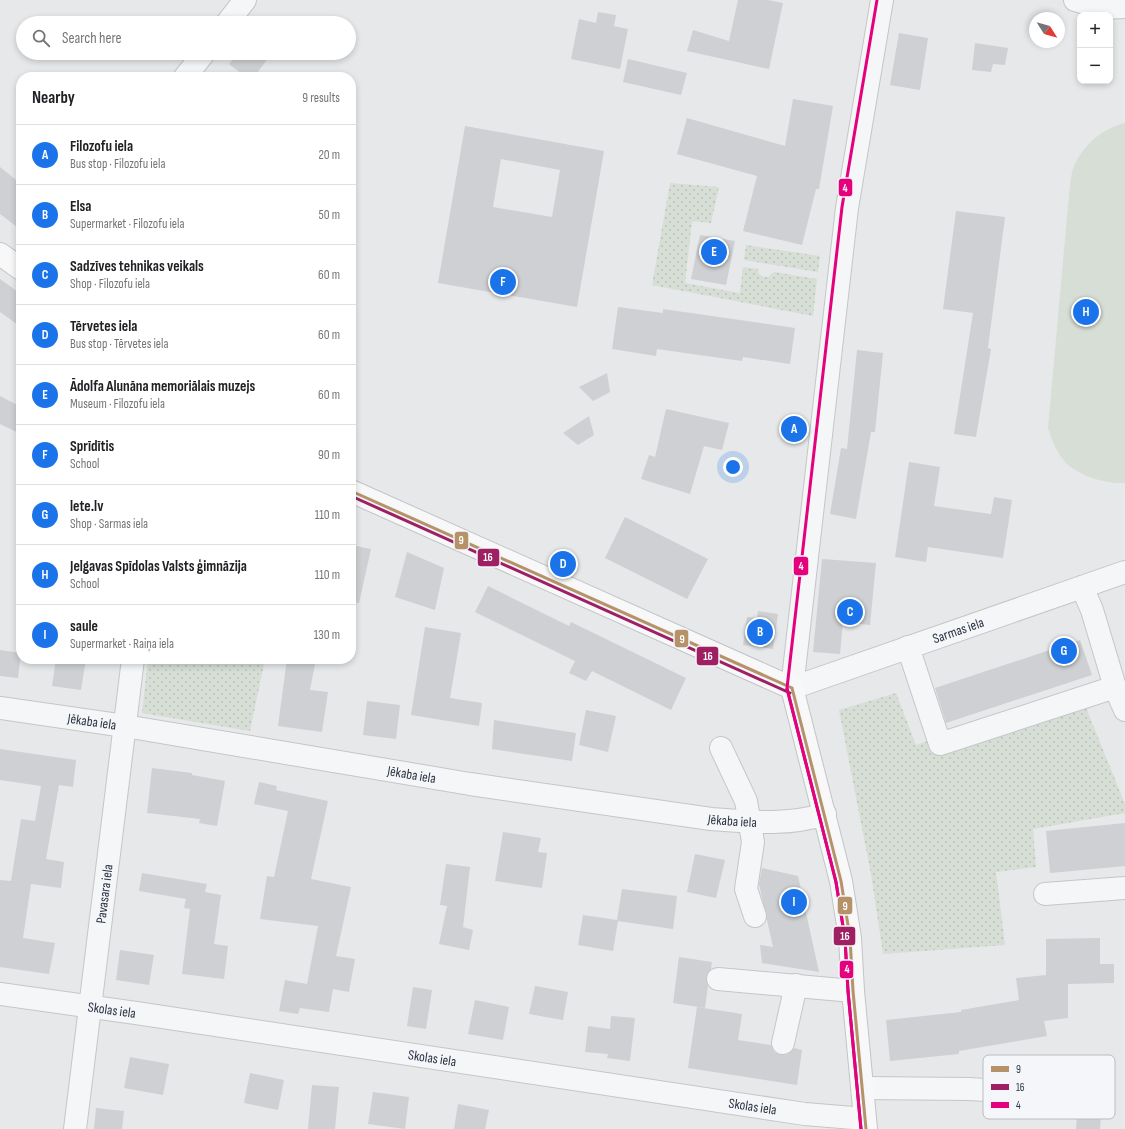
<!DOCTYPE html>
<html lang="en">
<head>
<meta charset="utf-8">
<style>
  :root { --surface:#fff; --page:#f6f6f6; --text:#202124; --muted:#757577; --line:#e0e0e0; --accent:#1a73e8 }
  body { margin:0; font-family:"Sofia Sans Condensed",sans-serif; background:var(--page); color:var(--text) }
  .controls { position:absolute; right:12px; top:12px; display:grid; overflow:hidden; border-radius:8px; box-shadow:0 2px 6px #0003 }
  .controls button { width:36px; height:36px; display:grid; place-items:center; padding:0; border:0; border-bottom:1px solid var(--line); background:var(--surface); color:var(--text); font:20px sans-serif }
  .compass { position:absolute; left:1029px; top:12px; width:36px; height:36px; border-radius:50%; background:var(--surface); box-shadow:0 2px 6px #0003; rotate:127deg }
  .you { position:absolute; left:733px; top:467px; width:14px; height:14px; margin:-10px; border:3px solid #fff; border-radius:50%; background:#1a73e8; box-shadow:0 0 0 6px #1a73e833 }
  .badge { display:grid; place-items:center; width:26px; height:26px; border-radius:50%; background:var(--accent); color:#fff; font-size:13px; font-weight:700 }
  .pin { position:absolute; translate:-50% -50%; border:2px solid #fff; box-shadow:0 1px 4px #0006 }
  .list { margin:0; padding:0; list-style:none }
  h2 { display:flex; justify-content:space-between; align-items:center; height:52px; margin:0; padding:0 16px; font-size:17px }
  h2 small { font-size:13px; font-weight:400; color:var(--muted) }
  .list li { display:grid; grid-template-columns:26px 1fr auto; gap:12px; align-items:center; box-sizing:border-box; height:60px; padding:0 16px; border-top:1px solid var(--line) }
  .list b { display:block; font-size:15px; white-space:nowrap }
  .list p { margin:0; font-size:13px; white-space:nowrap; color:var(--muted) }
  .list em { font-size:13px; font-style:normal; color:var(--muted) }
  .icon { flex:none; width:22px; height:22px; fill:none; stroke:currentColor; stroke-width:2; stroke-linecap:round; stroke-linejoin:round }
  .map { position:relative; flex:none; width:1125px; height:1129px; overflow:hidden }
  .search { position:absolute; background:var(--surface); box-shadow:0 2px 6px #0003; left:16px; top:16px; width:340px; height:44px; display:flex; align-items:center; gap:10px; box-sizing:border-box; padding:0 14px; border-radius:22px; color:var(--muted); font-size:15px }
  .panel { position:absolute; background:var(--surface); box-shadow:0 2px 6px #0003; left:16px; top:72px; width:340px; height:592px; border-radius:16px }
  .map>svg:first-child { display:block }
  .grass { fill:url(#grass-dots) }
  .pitch { fill:#d6ded6 }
  .building { fill:#ced0d3; fill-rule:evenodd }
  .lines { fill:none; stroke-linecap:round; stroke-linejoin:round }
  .minor-casing { stroke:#c4c6c8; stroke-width:24 }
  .major-casing { stroke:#c2c5c8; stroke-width:24 }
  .minor { stroke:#f5f6f7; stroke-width:22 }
  .major { stroke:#f8f8f8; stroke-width:22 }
  .bus-1-casing { stroke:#f4f6f9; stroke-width:6 }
  .bus-2-casing { stroke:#f4f6f9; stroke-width:6 }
  .bus-3-casing { stroke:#f4f6f9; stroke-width:6 }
  .bus-1 { stroke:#b69269; stroke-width:3 }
  .bus-2 { stroke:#9e1f62; stroke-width:3 }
  .bus-3 { stroke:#e5007d; stroke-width:3 }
  .labels { text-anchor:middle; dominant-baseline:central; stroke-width:3; stroke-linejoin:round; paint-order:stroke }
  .street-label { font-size:14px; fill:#2b3445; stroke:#f4f6f9 }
  .key { fill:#f4f6f9; stroke:#b8bcc3; stroke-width:1 }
  .key-label { font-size:11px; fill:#2b3445 }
  .line-badge { stroke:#f4f6f9; stroke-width:1.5 }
  .badge-label { font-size:11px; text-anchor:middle; font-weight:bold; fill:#fff }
</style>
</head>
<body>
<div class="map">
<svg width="1125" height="1129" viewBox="0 0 1125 1129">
  <defs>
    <pattern id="grass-dots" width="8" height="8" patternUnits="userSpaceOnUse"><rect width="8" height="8" fill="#d6ded6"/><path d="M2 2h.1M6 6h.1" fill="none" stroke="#b8bfb9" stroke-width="1.8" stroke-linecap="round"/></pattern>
  </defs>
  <rect width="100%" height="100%" fill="#e6e8ea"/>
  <!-- grass -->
  <path class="grass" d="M 670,183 L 719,187 L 711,223 L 692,221 L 685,283 L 740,293 L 743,267 L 758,269 C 757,275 763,277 768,277 L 774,272 L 817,279 L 813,316 L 652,285 Z
    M 746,245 L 820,256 L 818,272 L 744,260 Z
    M 148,659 L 265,659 L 250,731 L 142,713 Z
    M 1078,688 L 1125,804 L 1125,813 L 1033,829 L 1036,867 L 996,872 L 1005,945 L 883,954 L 871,874 L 839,710 L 896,693 L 916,745 Z"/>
  <!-- pitch -->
  <path class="pitch" d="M 1125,123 L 1125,483 C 1106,484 1082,477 1067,464 C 1057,454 1052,440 1048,428 L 1070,184 C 1071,178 1072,171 1074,166 C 1083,145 1103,128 1125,123 Z"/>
  <!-- building -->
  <path class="building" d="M 738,0 L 768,0 L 783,3 L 769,69 L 687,51 L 693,30 L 729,41 Z
    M 598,12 L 616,15 L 614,26 L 628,29 L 620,69 L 571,59 L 579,19 L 596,23 Z
    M 899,33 L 928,38 L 920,90 L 890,85 Z
    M 975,43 L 1008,48 L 1005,65 L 993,64 L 991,72 L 972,70 Z
    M 238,53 L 272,53 L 254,77 L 246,77 L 229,64 Z
    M 628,59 L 687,73 L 681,95 L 623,82 Z
    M 793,99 L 833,106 L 819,189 L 816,189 L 802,245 L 743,231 L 757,176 L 677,154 L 687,118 L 785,146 Z
    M 465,126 L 604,151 L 577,307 L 438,283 ZM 501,159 L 560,170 L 552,217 L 493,207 Z
    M 0,167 L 21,184 L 21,230 L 0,214 Z
    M 956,211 L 1005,217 L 988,348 L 991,349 L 976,437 L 954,434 L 973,313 L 943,309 Z
    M 700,235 L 735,241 L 726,285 L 691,279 Z
    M 0,279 L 21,294 L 21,327 L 0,312 Z
    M 618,307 L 663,313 L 663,309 L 795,328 L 790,364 L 743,357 L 742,361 L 657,349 L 656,356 L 612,349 Z
    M 857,350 L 883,353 L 875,432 L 871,432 L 856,519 L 830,514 L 841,448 L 847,449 Z
    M 607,373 L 610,392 L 593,401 L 579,387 Z
    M 0,396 L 21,407 L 21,434 L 0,424 Z
    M 666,409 L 729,423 L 722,450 L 704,446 L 690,494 L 641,479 L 649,455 L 655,457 Z
    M 589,416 L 594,435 L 578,445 L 563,433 Z
    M 909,462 L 940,467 L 934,506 L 991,514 L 994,497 L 1012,500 L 1003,558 L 928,547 L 926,562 L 895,557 Z
    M 625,517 L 708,559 L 687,599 L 605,558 Z
    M 351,545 L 371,549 L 359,603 L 351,602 Z
    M 407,552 L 444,568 L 435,610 L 395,597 Z
    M 822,559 L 876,563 L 870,625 L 843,622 L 840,654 L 813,652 Z
    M 488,586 L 569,626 L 571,622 L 686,678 L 671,710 L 592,671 L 586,681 L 569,673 L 575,661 L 475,612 Z
    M 758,611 L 778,614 L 773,649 L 743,645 L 747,617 L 757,618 Z
    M 425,627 L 461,633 L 450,698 L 482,703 L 479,726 L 411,715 Z
    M 1080,640 L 1092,675 L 946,723 L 935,688 Z
    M 0,650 L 21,653 L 18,678 L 0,676 Z
    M 56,659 L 86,659 L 81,690 L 52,686 Z
    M 287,659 L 316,659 L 310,690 L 328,692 L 322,732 L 278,726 Z
    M 367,701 L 400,705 L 396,739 L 363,735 Z
    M 586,710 L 616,716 L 608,752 L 579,745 Z
    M 494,720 L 576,733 L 572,761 L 492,749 Z
    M 0,749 L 76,760 L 73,787 L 59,785 L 46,859 L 64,862 L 61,888 L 31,884 L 23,938 L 55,943 L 49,974 L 0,967 L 0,880 L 11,881 L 21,819 L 35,821 L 41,786 L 0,780 Z
    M 152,768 L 192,773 L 192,775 L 225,781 L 217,826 L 199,823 L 200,819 L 147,813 Z
    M 259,782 L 277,786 L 276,790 L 328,801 L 311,879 L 351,887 L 336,956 L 355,959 L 349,992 L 333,989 L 329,1012 L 300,1008 L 298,1014 L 279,1011 L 285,980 L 307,984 L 318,926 L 260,919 L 267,876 L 274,877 L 288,811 L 254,804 Z
    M 1125,823 L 1125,866 L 1050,873 L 1046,831 Z
    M 503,832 L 541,838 L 538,852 L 547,853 L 542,888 L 495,881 Z
    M 695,854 L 725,860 L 716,898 L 687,892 Z
    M 446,864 L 470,867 L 463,927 L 473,930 L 469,950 L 439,944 L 447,906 L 440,905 Z
    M 762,868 L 798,876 L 819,972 L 762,963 L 760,945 L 773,947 L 759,884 Z
    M 142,873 L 207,884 L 205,892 L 221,895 L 214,944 L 228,946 L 224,979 L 182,974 L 190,909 L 184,908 L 186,899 L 139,891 Z
    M 622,889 L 677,896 L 673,929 L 618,921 L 613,951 L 578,945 L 583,915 L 617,920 Z
    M 1100,938 L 1100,964 L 1114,964 L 1114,983 L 1068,984 L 1068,1018 L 1044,1021 L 1047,1036 L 959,1051 L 959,1054 L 890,1061 L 886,1020 L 961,1012 L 961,1010 L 1019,1000 L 1016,978 L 1046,975 L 1046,939 Z
    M 120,950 L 154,955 L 149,985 L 116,980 Z
    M 679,957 L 712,962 L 711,969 L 706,978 L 708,986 L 705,1008 L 673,1003 Z
    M 535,986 L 568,992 L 563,1020 L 529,1014 Z
    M 413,987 L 432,990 L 426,1029 L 407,1026 Z
    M 475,1000 L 509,1007 L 503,1040 L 468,1034 Z
    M 697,1007 L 742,1014 L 738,1040 L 771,1045 L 774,1052 L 781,1055 L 787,1055 L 794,1048 L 802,1050 L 797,1085 L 688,1068 Z
    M 611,1016 L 635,1018 L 630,1061 L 607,1058 L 608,1054 L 585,1052 L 588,1026 L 610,1029 Z
    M 130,1057 L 169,1064 L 163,1095 L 124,1088 Z
    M 250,1073 L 284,1080 L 278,1110 L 244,1103 Z
    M 312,1085 L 339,1087 L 335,1129 L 308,1129 Z
    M 373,1092 L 409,1097 L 405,1129 L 368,1124 Z
    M 1078,1099 L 1102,1101 L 1100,1129 L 1076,1129 Z
    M 458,1104 L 489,1110 L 485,1129 L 454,1129 Z
    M 96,1108 L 124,1111 L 122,1129 L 94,1129 Z"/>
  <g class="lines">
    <defs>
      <g id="minor">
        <path id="s1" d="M 882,0 L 847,208 L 792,688 L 1125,572"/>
        <path d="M 1075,0 L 1102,8 L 1125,7"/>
        <path d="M 227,23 L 245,0"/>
        <path d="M 185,77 L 204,53"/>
        <path d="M 908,647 L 940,744 L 1115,687 L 1092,610 L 1082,587"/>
        <path d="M 1115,687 L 1125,710"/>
        <path id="s2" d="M 0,708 L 125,726 L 470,784 L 711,819 C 750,822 788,826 825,814"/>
        <path d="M 721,748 L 746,801 L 753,842 L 746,889 L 755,916"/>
        <path d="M 1045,894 L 1125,888"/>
        <path d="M 718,979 L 853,991"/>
        <path id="s3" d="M 0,994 L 136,1013 L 805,1114 L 865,1119"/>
        <path d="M 783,1043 L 796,985"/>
        <path d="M 863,1088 L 969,1089 L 1035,1093"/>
        <path id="s4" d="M 75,1129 L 133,659"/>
      </g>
      <path id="major" d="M 0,254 L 21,269
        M 351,491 L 792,688 L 841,881 L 850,938 L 853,991 L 866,1129"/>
    </defs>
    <!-- minor casing -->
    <use href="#minor" class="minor-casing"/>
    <!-- major casing -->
    <use href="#major" class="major-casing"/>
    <!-- minor -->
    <use href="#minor" class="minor"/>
    <!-- major -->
    <use href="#major" class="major"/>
    <defs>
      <path id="bus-1" d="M 351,491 L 792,688
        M 792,688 L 841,881 L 850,938 L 853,991 L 866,1129"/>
      <path id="bus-2" d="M 351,496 L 790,693
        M 787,689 L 836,882 L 845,939 L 848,991 L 861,1129"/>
      <path id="bus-3" d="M 861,1129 L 848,991 L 845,939 L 836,882 L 787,688 L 842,207 L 877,0"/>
    </defs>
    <!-- bus-1 casing -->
    <use href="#bus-1" class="bus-1-casing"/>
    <!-- bus-2 casing -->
    <use href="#bus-2" class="bus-2-casing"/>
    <!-- bus-3 casing -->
    <use href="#bus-3" class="bus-3-casing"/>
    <!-- bus-1 -->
    <use href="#bus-1" class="bus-1"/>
    <!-- bus-2 -->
    <use href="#bus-2" class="bus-2"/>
    <!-- bus-3 -->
    <use href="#bus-3" class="bus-3"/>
  </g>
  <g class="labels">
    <!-- street labels -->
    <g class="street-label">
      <text stroke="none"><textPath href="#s1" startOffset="870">Sarmas iela</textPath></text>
      <text stroke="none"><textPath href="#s2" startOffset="93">Jēkaba iela</textPath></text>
      <text stroke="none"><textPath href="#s2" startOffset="417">Jēkaba iela</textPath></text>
      <text stroke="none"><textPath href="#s2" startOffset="741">Jēkaba iela</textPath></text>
      <text stroke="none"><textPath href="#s4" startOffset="237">Pavasara iela</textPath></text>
      <text stroke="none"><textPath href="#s3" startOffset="113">Skolas iela</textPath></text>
      <text stroke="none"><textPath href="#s3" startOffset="437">Skolas iela</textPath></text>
      <text stroke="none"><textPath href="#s3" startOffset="761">Skolas iela</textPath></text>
    </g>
  </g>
  <!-- legend -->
  <rect x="983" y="1055" width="132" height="64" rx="6" class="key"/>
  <rect x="991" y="1066" width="18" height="6" fill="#b69269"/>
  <rect x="991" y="1084" width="18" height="6" fill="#9e1f62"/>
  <rect x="991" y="1102" width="18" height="6" fill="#e5007d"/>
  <g class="key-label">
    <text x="1016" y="1073">9</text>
    <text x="1016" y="1091">16</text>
    <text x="1016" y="1109">4</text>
  </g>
  <g class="line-badge">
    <rect x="838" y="178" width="15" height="19" rx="4" fill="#e5007d"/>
    <rect x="454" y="531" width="15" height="19" rx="4" fill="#b69269"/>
    <rect x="477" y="548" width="23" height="19" rx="4" fill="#9e1f62"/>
    <rect x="793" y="556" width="16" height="20" rx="4" fill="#e5007d"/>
    <rect x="674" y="629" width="15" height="19" rx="4" fill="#b69269"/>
    <rect x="696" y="646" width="23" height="20" rx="4" fill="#9e1f62"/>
    <rect x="837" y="896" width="16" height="19" rx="4" fill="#b69269"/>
    <rect x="833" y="926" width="23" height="20" rx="4" fill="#9e1f62"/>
    <rect x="839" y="960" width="15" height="19" rx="4" fill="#e5007d"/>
  </g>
  <g class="badge-label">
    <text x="845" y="192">4</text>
    <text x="461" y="544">9</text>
    <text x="488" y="561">16</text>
    <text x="801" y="570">4</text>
    <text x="682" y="643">9</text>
    <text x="708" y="660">16</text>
    <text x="845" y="910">9</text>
    <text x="845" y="940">16</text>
    <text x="847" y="973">4</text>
  </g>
</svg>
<div class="controls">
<button>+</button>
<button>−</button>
</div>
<svg class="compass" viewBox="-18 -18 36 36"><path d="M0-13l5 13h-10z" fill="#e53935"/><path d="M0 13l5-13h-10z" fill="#757577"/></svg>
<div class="you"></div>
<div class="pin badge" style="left:794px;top:429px">A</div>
<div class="pin badge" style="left:760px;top:632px">B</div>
<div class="pin badge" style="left:850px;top:612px">C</div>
<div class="pin badge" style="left:563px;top:564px">D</div>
<div class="pin badge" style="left:714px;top:252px">E</div>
<div class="pin badge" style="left:503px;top:282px">F</div>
<div class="pin badge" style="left:1064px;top:651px">G</div>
<div class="pin badge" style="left:1086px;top:312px">H</div>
<div class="pin badge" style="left:794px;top:902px">I</div>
<div class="search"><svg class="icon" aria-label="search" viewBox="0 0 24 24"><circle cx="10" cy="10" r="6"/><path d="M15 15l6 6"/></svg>Search here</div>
<section class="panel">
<h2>Nearby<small>9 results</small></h2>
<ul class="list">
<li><span class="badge">A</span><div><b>Filozofu iela</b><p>Bus stop · Filozofu iela</p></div><em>20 m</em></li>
<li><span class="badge">B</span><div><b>Elsa</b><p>Supermarket · Filozofu iela</p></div><em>50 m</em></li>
<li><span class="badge">C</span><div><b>Sadzīves tehnikas veikals</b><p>Shop · Filozofu iela</p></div><em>60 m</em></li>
<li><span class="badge">D</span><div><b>Tērvetes iela</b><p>Bus stop · Tērvetes iela</p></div><em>60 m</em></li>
<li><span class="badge">E</span><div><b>Ādolfa Alunāna memoriālais muzejs</b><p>Museum · Filozofu iela</p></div><em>60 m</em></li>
<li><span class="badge">F</span><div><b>Sprīdītis</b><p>School</p></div><em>90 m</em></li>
<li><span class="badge">G</span><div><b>lete.lv</b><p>Shop · Sarmas iela</p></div><em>110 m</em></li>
<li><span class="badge">H</span><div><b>Jelgavas Spīdolas Valsts ģimnāzija</b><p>School</p></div><em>110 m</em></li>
<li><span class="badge">I</span><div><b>saule</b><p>Supermarket · Raiņa iela</p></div><em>130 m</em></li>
</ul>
</section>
</div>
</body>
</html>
